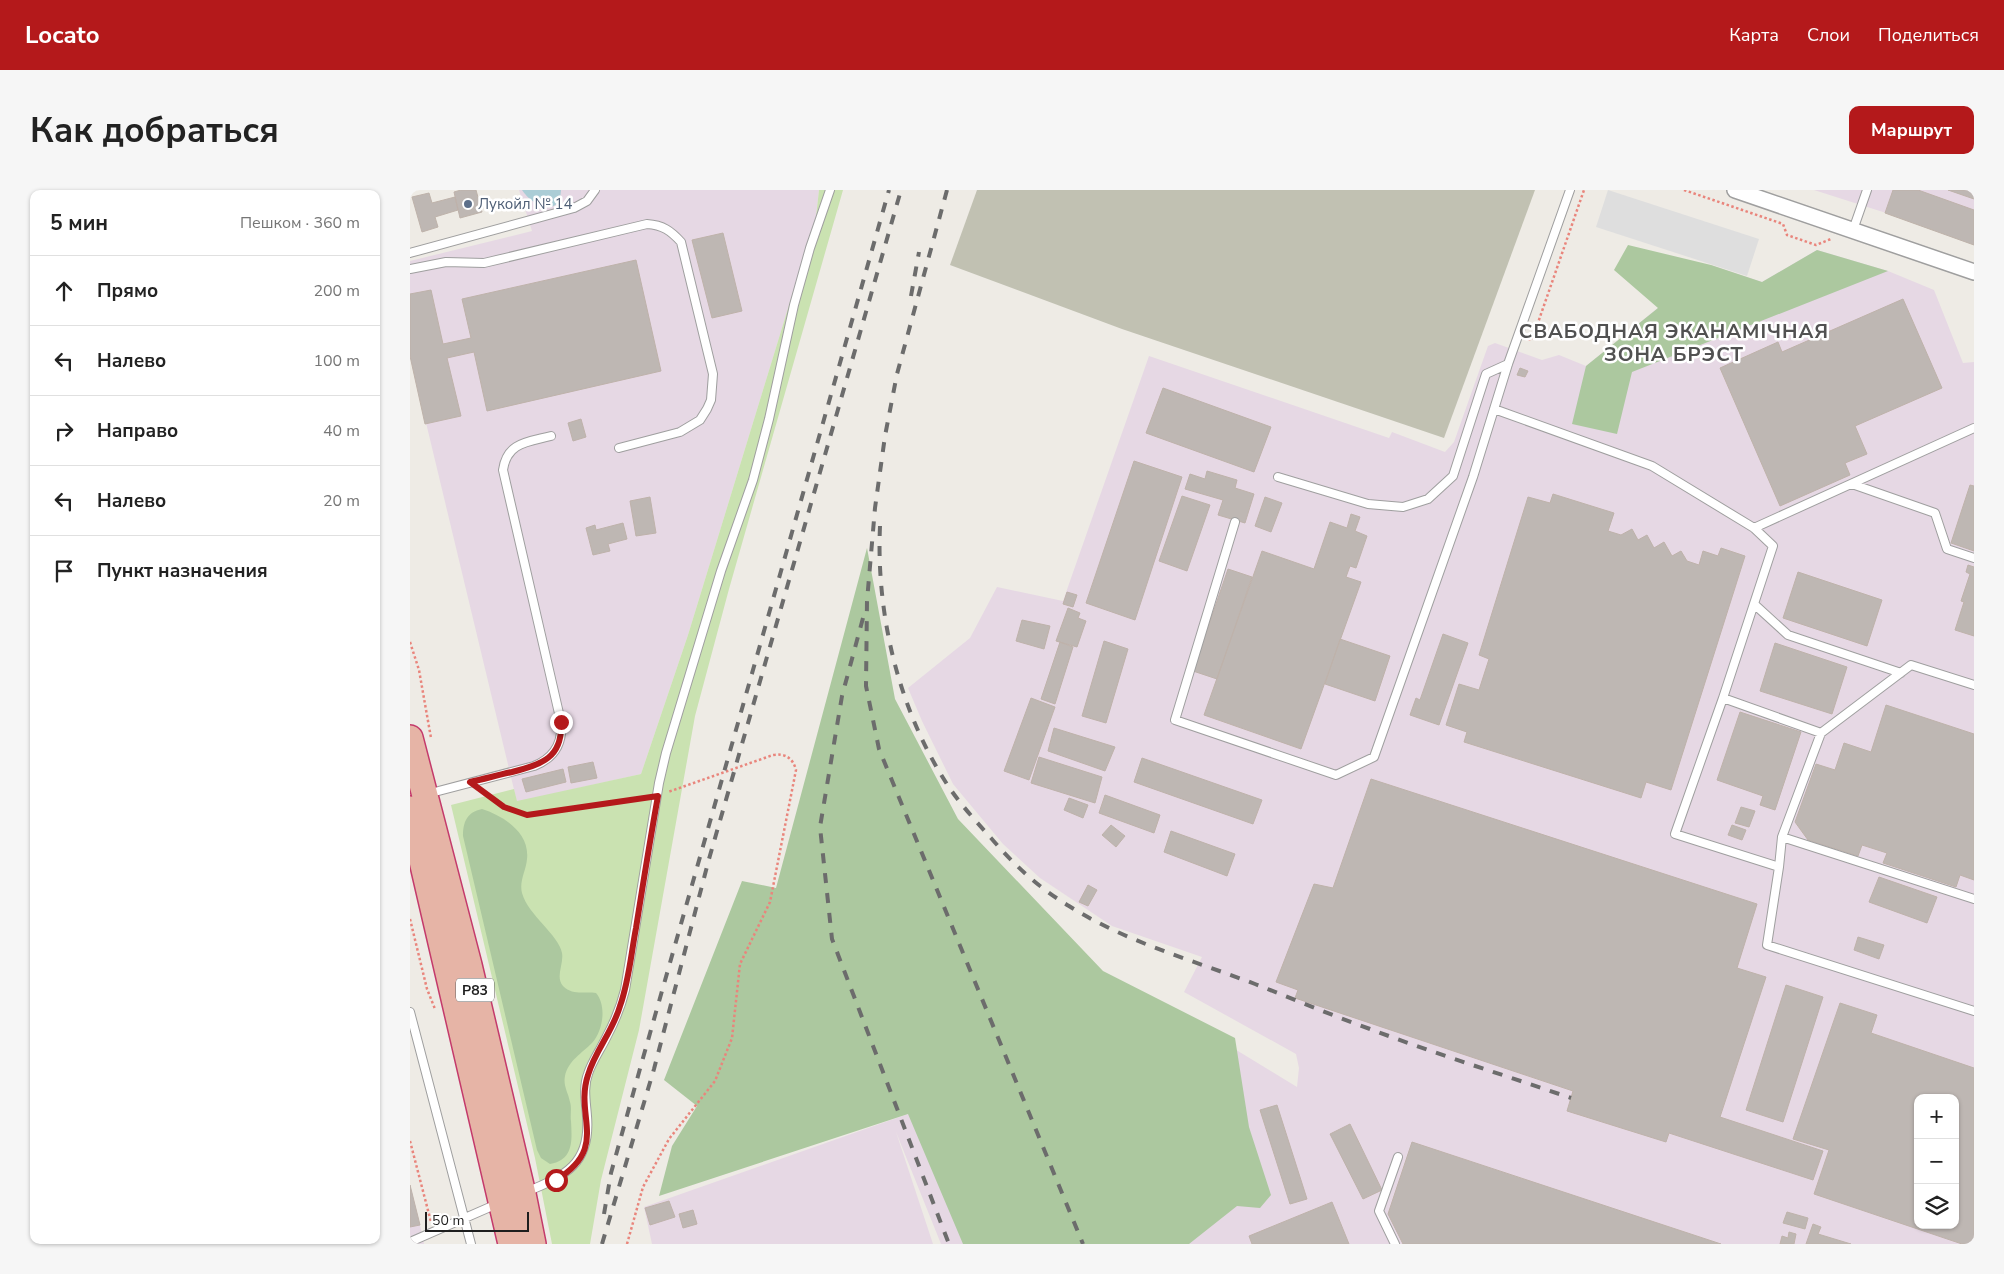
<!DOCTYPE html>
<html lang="ru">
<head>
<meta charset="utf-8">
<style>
  :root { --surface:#fff; --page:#f6f6f6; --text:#222; --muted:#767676; --line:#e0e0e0; --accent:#b4191b }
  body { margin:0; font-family:"Nunito Sans",sans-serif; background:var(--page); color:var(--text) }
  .controls { position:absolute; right:15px; bottom:15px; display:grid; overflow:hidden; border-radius:10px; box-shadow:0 1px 4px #0004 }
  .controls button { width:45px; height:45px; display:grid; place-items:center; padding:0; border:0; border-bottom:1px solid var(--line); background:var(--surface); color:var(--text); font:25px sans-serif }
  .scale { position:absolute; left:15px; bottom:12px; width:104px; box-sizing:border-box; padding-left:5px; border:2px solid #1e1e1e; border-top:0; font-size:14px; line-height:18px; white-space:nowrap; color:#1e1e1e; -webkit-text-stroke:4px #fff; paint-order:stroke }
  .stop { position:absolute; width:15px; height:15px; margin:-11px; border:4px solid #b4191b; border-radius:50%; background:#fff }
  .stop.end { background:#b4191b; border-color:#fff; box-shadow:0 1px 5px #0008 }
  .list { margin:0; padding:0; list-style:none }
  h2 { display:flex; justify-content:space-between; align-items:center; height:65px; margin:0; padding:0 20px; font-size:21px }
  h2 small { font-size:16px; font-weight:400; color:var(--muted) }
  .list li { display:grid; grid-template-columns:32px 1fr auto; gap:15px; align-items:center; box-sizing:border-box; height:70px; padding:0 20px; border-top:1px solid var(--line) }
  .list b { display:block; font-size:19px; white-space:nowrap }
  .list em { font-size:16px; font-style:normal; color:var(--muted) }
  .icon { flex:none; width:28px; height:28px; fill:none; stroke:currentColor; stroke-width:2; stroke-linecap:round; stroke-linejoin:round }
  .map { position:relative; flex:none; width:1564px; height:1054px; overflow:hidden; border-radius:10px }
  header { display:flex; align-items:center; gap:30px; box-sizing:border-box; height:70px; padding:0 25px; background:var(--accent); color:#fff }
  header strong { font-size:24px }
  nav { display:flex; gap:28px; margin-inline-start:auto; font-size:18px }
  .intro { display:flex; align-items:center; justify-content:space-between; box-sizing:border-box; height:120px; padding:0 30px }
  h1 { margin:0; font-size:35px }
  .button { padding:12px 22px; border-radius:10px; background:var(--accent); color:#fff; font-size:18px; font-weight:700 }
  main { display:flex; gap:30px; padding:0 30px }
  aside { flex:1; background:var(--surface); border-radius:10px; box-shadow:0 1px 4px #0004 }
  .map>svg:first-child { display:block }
  .industrial { fill:#e6d8e4; fill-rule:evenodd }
  .construction { fill:#c1c1b2 }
  .grass { fill:#cae2b1 }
  .forest { fill:#acc89f }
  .parking { fill:#dedede }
  .water { fill:#abcdd6 }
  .building { fill:#beb7b3; stroke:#beb2aa; fill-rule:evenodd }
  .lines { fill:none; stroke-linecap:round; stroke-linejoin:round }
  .service-casing { stroke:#9f9f9f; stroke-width:10 }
  .minor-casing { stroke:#9f9f9f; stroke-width:18 }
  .trunk-casing { stroke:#c43a6b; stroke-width:28 }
  .path { stroke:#e9857c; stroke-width:2.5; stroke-dasharray:2.5 2.5; stroke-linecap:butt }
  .service { stroke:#fff; stroke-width:8 }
  .minor { stroke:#fff; stroke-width:15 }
  .trunk { stroke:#e6b4a6; stroke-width:25 }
  .rail { stroke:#6c6c6c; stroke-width:4; stroke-dasharray:10 10; stroke-linecap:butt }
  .route { stroke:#b4191b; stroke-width:6 }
  .service-dot { fill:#5c6f8a; stroke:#fff; stroke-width:2 }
  .labels { text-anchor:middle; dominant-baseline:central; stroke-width:5; stroke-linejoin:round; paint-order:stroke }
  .shield { fill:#fff; stroke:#626262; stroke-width:1 }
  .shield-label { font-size:14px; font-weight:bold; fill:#1e1e1e }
  .service-label { font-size:15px; fill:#4e5e75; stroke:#fff; text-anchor:start }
  .district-label { font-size:20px; font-weight:bold; letter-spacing:1px; fill:#515151; stroke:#fff }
</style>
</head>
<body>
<header>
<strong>Locato</strong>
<nav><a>Карта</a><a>Слои</a><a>Поделиться</a></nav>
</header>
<div class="intro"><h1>Как добраться</h1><a class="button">Маршрут</a></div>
<main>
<aside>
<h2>5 мин<small>Пешком · 360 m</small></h2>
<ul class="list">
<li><svg class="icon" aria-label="ahead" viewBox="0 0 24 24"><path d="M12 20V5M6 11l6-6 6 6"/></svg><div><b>Прямо</b></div><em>200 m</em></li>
<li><svg class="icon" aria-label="left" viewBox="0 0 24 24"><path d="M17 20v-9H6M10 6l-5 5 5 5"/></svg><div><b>Налево</b></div><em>100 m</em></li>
<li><svg class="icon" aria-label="right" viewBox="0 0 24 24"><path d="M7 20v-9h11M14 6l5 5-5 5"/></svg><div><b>Направо</b></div><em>40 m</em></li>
<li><svg class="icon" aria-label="left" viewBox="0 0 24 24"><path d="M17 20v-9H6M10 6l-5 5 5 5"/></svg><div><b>Налево</b></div><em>20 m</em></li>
<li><svg class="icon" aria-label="arrive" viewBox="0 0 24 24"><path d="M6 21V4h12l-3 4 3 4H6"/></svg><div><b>Пункт назначения</b></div></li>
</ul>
</aside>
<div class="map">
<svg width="1564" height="1054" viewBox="0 0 1564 1054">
  <rect width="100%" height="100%" fill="#eeebe5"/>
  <!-- industrial -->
  <path class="industrial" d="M 109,0 L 409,0 L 406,27 L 278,445 L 231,584 L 107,612 L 0,166 L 0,71 L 122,41 Z
    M 1404,0 L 1564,0 L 1564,51 L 1451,15 Z
    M 1407,60 L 1478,81 L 1524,100 L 1553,173 L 1564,172 L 1564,1054 L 531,1054 L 486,942 L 523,1054 L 242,1054 L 234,1017 L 498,924 L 741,808 L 887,897 L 889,878 L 886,864 L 774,802 L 792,767 L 702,736 L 630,688 L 593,654 L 543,594 L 512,531 L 498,498 L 560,448 L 587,397 L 653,411 L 739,166 L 979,248 L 982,242 L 1035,262 L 1044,252 L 1078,156 L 1085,153 L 1132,170 L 1149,165 L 1176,176 L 1301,75 L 1352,92 ZM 1508,908 L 1545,908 L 1545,1035 L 1508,1035 Z
    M 0,995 L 10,1035 L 14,1054 L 0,1054 Z"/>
  <!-- construction -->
  <path class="construction" d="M 567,0 L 1125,0 L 1034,248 L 712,139 L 540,75 Z"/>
  <!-- grass -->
  <path class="grass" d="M 409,0 L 433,0 L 319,399 L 285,526 L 229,840 L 191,990 L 180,1054 L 142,1054 L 125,968 L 41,615 L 104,599 L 107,611 L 231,584 L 278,445 L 406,27 Z"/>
  <!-- forest -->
  <path class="forest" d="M 1218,55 L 1301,75 L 1352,92 L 1407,60 L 1478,81 L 1222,182 L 1207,244 L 1162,234 L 1176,176 L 1248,118 L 1204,80 Z
    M 457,358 L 485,509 L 548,629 L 693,781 L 825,848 L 839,937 L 861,1005 L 850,1018 L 827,1016 L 779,1054 L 553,1054 L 498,924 L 249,1006 L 262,956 L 287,916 L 254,890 L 332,691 L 366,698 Z
    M 72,619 C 94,626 120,643 117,669 C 116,681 109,691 112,703 C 118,725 149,745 152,763 C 154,774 145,787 153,796 C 163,806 174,801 186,803 C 197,816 193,841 182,853 C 172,863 158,871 155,886 C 153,896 158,902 160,912 C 162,918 160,925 161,931 C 162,950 164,970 140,974 L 131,968 L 127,960 L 53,646 C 53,632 57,622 72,619 Z"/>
  <!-- parking -->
  <path class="parking" d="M 1198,0 L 1349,49 L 1337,86 L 1186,37 Z"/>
  <!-- water -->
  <path class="water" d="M 112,0 L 151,0 C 150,29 122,16 112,0 Z"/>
  <!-- building -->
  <path class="building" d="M 51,0 L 66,0 L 72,22 L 50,28 L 44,2 Z
    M 1483,0 L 1508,0 L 1564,20 L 1564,55 L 1475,23 Z
    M 1538,0 L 1564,0 L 1564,9 Z
    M 19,3 L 22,13 L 45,7 L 48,20 L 25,27 L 28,37 L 12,42 L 2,7 Z
    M 313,43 L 332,121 L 302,128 L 282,50 Z
    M 226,70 L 251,181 L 77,221 L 64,162 L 37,168 L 51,226 L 15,234 L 0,166 L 0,104 L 21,100 L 33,154 L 61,148 L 52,109 Z
    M 1493,109 L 1532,198 L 1445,236 L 1457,264 L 1435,273 L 1440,285 L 1370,316 L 1310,178 L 1368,152 L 1372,162 Z
    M 1110,178 L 1118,181 L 1115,187 L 1107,185 Z
    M 753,198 L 861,237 L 844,282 L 736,243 Z
    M 171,229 L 176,247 L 163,251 L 158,233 Z
    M 724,271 L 772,287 L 725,430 L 676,413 Z
    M 797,281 L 827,290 L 825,298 L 844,304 L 835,333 L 808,325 L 813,310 L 775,299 L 780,284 L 795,289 Z
    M 1560,295 L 1564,296 L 1564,361 L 1541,353 Z
    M 1143,304 L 1204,323 L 1198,341 L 1211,345 L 1222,339 L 1228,350 L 1237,345 L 1244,358 L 1254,352 L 1262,366 L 1271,361 L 1277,371 L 1289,375 L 1293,361 L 1308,366 L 1311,358 L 1335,366 L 1261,600 L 1236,592 L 1231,608 L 1054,552 L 1057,542 L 1036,535 L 1049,494 L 1069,500 L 1079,469 L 1069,465 L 1118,307 L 1140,313 Z
    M 772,306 L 800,315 L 777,381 L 749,371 Z
    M 240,307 L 246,343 L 226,346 L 220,311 Z
    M 855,307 L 872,313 L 861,342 L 845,336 Z
    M 941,324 L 950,327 L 945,341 L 957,346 L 946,378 L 940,376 L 936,387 L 951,392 L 891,559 L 794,525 L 852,361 L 904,379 L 920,332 L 937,338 Z
    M 213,333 L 217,349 L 198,354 L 200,361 L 183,365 L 176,338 L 185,335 L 186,340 Z
    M 1558,375 L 1564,377 L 1564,446 L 1545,440 L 1554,412 L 1551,411 L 1560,384 L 1556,382 Z
    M 818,379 L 842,387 L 807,489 L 783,481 Z
    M 1388,382 L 1472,410 L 1457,456 L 1373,428 Z
    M 657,402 L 667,405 L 663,417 L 653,414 Z
    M 658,418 L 670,423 L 668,428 L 676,431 L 667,457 L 646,451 Z
    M 612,430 L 640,436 L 634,459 L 606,451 Z
    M 1033,444 L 1058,453 L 1029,535 L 1000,525 L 1006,508 L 1010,510 Z
    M 930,449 L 980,466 L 965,511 L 915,494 Z
    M 694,451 L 718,459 L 696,533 L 672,526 Z
    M 650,452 L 663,457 L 645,514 L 631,509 Z
    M 1365,453 L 1437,477 L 1422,524 L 1350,501 Z
    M 621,508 L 645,517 L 619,590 L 594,581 Z
    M 1476,515 L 1564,544 L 1564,690 L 1550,685 L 1546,697 L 1473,673 L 1477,663 L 1452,655 L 1448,666 L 1398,650 L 1385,632 L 1406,574 L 1425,580 L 1434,553 L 1461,562 Z
    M 1330,522 L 1391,542 L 1365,620 L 1350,615 L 1353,606 L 1307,590 Z
    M 644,538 L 705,557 L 695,581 L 638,561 Z
    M 629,567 L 692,587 L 685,613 L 621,593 Z
    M 732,568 L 852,610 L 843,634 L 724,592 Z
    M 183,572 L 187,588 L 161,593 L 158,577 Z
    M 153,579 L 156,592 L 116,602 L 112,589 Z
    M 961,589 L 1347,714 L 1327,778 L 1356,787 L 1310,927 L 1413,961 L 1403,990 L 1259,943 L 1256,952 L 1157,921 L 1163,901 L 885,808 L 888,800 L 866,792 L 904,694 L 923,698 Z
    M 695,605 L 750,625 L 744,643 L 689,623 Z
    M 659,608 L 678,615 L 673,628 L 654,620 Z
    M 1331,617 L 1345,621 L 1339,637 L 1325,633 Z
    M 701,635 L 715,646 L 706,657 L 692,645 Z
    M 1322,635 L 1336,640 L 1332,650 L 1318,645 Z
    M 761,641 L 825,664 L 817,686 L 754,662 Z
    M 1469,687 L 1527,707 L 1517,733 L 1459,712 Z
    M 678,695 L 687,700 L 678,716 L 669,712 Z
    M 1448,747 L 1474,755 L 1469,769 L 1444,760 Z
    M 1376,795 L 1413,807 L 1373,932 L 1336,920 Z
    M 1430,813 L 1467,825 L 1461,843 L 1564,878 L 1564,1054 L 1552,1054 L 1404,1004 L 1419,960 L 1383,949 ZM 1508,908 L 1545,908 L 1545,1035 L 1508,1035 Z
    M 867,915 L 897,1009 L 880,1014 L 850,920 Z
    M 940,934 L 972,1000 L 953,1009 L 920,944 Z
    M 1002,952 L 1311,1054 L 993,1054 L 978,1024 Z
    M 0,995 L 10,1035 L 0,1037 Z
    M 259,1011 L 265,1027 L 240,1035 L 235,1018 Z
    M 922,1012 L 939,1054 L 842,1054 L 839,1046 Z
    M 283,1020 L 287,1034 L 273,1038 L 269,1024 Z
    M 1377,1022 L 1398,1028 L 1395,1039 L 1373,1033 Z
    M 1403,1034 L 1411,1037 L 1408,1044 L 1441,1054 L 1396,1054 Z
    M 1379,1042 L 1386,1044 L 1384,1054 L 1370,1054 L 1372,1046 L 1378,1048 Z"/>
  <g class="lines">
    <defs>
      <path id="service" d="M 1443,40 L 1457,0
        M 0,63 L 164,18 L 177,11 L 185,0
        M 0,79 L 36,72 L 74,73 L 237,34 C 253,35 261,41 271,52 L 303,184 L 301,210 L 297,219 L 290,230 L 270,242 L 209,258
        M 1084,219 L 1242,276 L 1344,338 L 1363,356 L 1313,508 L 1411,543 L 1501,475 L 1564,495
        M 868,287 L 958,314 L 993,317 L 1018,309 L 1043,286 L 1076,184 L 1098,174
        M 1442,294 L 1525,323 L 1537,359 L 1564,368
        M 825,332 L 765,530 L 926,585 L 964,567 L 1063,287 L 1098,174 L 1160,0
        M 1344,338 L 1564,238
        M 1344,414 L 1378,445 L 1491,483
        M 1313,508 L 1265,644 L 1369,677 L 1357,755 L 1564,821
        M 17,604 L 124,576 C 144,568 153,553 151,532 L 93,280 C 97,252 118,252 141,246
        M 1372,647 L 1564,709
        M 1369,677 L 1372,647 L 1411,543
        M 0,822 L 61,1054
        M 116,1002 C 155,986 181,974 177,926 C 176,912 173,897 178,884 C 182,871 191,859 197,846 C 205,831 211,816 215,800 L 249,593 L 256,563 L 311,381 L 343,290 L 359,229 L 384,115 L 400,58 L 420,0
        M 0,1052 L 87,1014
        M 985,1054 L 969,1021 L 988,967"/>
      <path id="minor" d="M 1325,0 L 1564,82"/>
      <path id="trunk" d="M 0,548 L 59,775 L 113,1004 L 123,1054
        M 0,619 L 101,1054"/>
    </defs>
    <!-- service casing -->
    <use href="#service" class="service-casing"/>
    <!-- minor casing -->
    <use href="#minor" class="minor-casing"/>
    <!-- trunk casing -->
    <use href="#trunk" class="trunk-casing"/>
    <!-- path -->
    <path class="path" d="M 1274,0 L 1373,34 L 1377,45 L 1406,55 L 1421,49
      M 1118,149 L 1122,150 L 1174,0
      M 0,452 L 9,480 L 21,548
      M 71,601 L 94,617 L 117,625 L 235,608
      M 0,729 L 17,799 L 25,819
      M 0,951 L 21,1032
      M 217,1054 L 233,997 L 259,949 L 305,891 L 322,848 L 330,774 L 360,712 L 386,580 C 383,568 375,563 363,565 L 258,602"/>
    <!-- service -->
    <use href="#service" class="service"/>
    <!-- minor -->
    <use href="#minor" class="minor"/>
    <!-- trunk -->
    <use href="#trunk" class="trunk"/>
    <!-- rail -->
    <path class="rail" d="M 537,0 L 487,184 L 475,246 L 465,318 L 457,411 L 456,496 L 469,559 L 673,1054
      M 501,106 L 509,62
      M 470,336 C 466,423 488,517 535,591 C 548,612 565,630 581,648 C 604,675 629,698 659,716 C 716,752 782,770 845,794 C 883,809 921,825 960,839 C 1026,864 1094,885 1161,908
      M 453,428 L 432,506 L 410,637 L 422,749 L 539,1054
      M 194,1024 L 201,983 L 233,868 L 479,0
      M 192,1054 L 244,879 L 299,669 L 491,0"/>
  </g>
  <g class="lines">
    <!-- route -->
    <path class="route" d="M 146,990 C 200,957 164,927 178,885 C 185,861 203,841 210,816 C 219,791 221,764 226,738 C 233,694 240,650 248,606 L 117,625 L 94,617 L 60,592 C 74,589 88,585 102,582 C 132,574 153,568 151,532"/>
  </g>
  <!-- markers -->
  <circle class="service-dot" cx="58" cy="14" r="5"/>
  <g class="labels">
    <!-- shield labels -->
    <rect class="shield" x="46" y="788.5" width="38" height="23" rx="4"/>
    <g class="shield-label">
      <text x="65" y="800">Р83</text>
    </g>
    <!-- service labels -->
    <g class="service-label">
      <text x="68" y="14">Лукойл № 14</text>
    </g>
    <!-- district labels -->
    <g class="district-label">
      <text x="1264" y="141">СВАБОДНАЯ ЭКАНАМІЧНАЯ<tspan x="1264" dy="23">ЗОНА БРЭСТ</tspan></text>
    </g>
  </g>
</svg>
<div class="controls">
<button>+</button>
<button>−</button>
<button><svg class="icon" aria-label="layers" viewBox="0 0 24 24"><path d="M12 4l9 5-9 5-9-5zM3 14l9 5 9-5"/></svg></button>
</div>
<div class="scale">50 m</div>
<div class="stop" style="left:146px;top:990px"></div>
<div class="stop end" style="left:151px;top:532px"></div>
</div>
</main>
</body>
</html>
